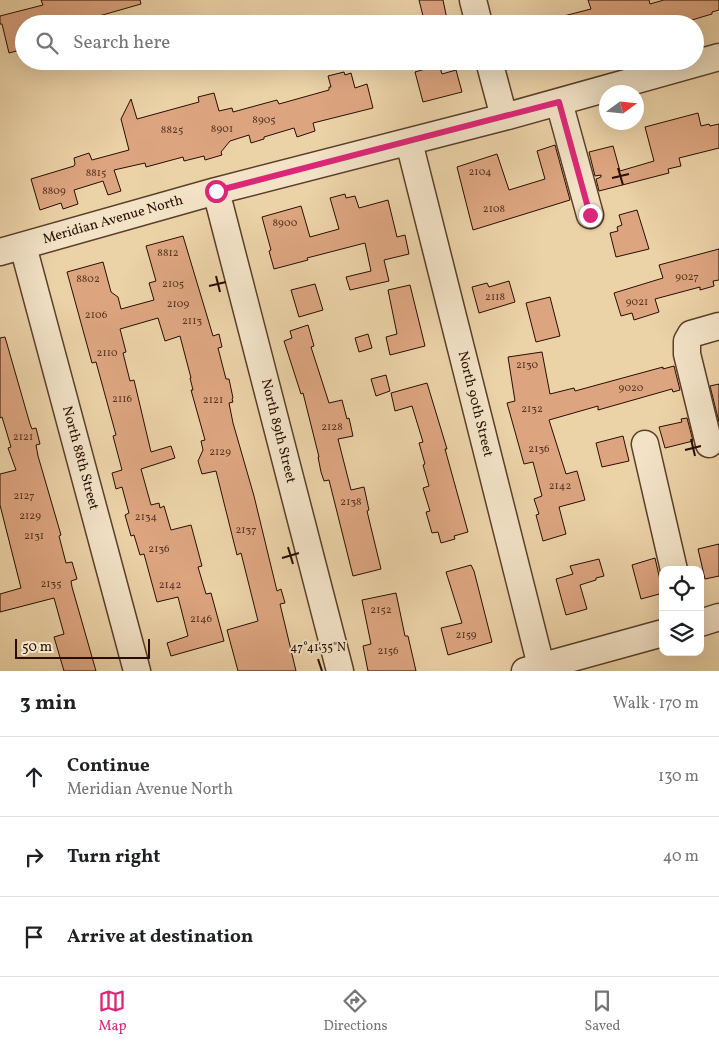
<!DOCTYPE html>
<html lang="en">
<head>
<meta charset="utf-8">
<style>
  :root { --surface:#fff; --page:#f2f2f2; --text:#202124; --muted:#757577; --line:#e0e0e0; --accent:#db2777 }
  body { margin:0; font-family:Vollkorn,serif; background:var(--page); color:var(--text) }
  .controls { position:absolute; right:15px; bottom:15px; display:grid; overflow:hidden; border-radius:10px; box-shadow:0 5px 20px #0002 }
  .controls button { width:45px; height:45px; display:grid; place-items:center; padding:0; border:0; border-bottom:1px solid var(--line); background:var(--surface); color:var(--text); font:25px sans-serif }
  .compass { position:absolute; left:599px; top:85px; width:45px; height:45px; border-radius:50%; background:var(--surface); box-shadow:0 5px 20px #0002; rotate:75deg }
  .scale { position:absolute; left:15px; bottom:12px; width:135px; box-sizing:border-box; padding-left:5px; border:2px solid #290e00; border-top:0; font-size:14px; line-height:18px; white-space:nowrap; color:#290e00; -webkit-text-stroke:4px #f2e2c6; paint-order:stroke }
  .stop { position:absolute; width:15px; height:15px; margin:-11px; border:4px solid #db2777; border-radius:50%; background:#fff }
  .stop.end { background:#db2777; border-color:#fff; box-shadow:0 1px 5px #0008 }
  .list { margin:0; padding:0; list-style:none }
  h2 { display:flex; justify-content:space-between; align-items:center; height:65px; margin:0; padding:0 20px; font-size:21px }
  h2 small { font-size:16px; font-weight:400; color:var(--muted) }
  .list li { display:grid; grid-template-columns:32px 1fr auto; gap:15px; align-items:center; box-sizing:border-box; height:80px; padding:0 20px; border-top:1px solid var(--line) }
  .list b { display:block; font-size:19px; white-space:nowrap }
  .list p { margin:0; font-size:16px; white-space:nowrap; color:var(--muted) }
  .list em { font-size:16px; font-style:normal; color:var(--muted) }
  .icon { flex:none; width:28px; height:28px; fill:none; stroke:currentColor; stroke-width:2; stroke-linecap:round; stroke-linejoin:round }
  .map { position:relative; flex:none; width:719px; height:671px; overflow:hidden }
  .search { position:absolute; background:var(--surface); box-shadow:0 5px 20px #0002; left:15px; right:15px; top:15px; height:55px; display:flex; align-items:center; gap:12px; box-sizing:border-box; padding:0 18px; border-radius:28px; color:var(--muted); font-size:19px }
  .sheet { height:305px; background:var(--surface) }
  nav { display:flex; justify-content:space-around; align-items:center; box-sizing:border-box; height:70px; border-top:1px solid var(--line); background:var(--surface); font-size:14px; color:var(--muted) }
  nav a { display:grid; justify-items:center; gap:2px }
  nav .on { color:var(--accent) }
  .map>svg:first-child { display:block }
  .building { fill:#dca580; stroke:#290e00 }
  .lines { fill:none; stroke-linecap:round; stroke-linejoin:round }
  .minor-casing { stroke:#5a3f2a; stroke-width:29 }
  .minor { stroke:#f2e2c6; stroke-width:26 }
  .route { stroke:#db2777; stroke-width:6 }
  .ticks { fill:none; stroke:#290e00; stroke-width:2 }
  .labels { text-anchor:middle; dominant-baseline:central; stroke-width:4; stroke-linejoin:round; paint-order:stroke }
  .number-label { font-size:11px; fill:#563420 }
  .street-label { font-size:14px; fill:#290e00; stroke:#f2e2c6 }
  .ticks-label { font-size:12px; text-anchor:middle; fill:#290e00; stroke:#f2e2c6; stroke-width:4; stroke-linejoin:round; paint-order:stroke }
</style>
</head>
<body>
<div class="map">
<svg width="719" height="671" viewBox="0 0 719 671">
  <rect width="100%" height="100%" fill="#ebd2a7"/>
  <filter id="stains"><feTurbulence type="fractalNoise" baseFrequency=".004" numOctaves="4"/><feColorMatrix values="0 0 0 0 .2 0 0 0 0 .09 0 0 0 0 .02 0 0 0 .5 -.17"/></filter>
  <radialGradient id="worn" r=".72"><stop offset=".6" stop-color="#630" stop-opacity="0"/><stop offset="1" stop-color="#630" stop-opacity=".3"/></radialGradient>
  <!-- building -->
  <path class="building" d="M 41,0 L 140,0 L 141,4 L 99,16 L 100,19 L 85,24 L 24,24 L 24,49 L 9,53 L 2,24 L 0,24 L 0,16 L 43,5 Z
    M 419,0 L 443,0 L 448,24 L 425,24 Z
    M 588,0 L 649,0 L 650,4 L 664,0 L 719,0 L 719,10 L 712,12 L 712,14 L 685,22 L 684,17 L 661,24 L 616,24 L 615,20 L 603,24 L 552,24 L 552,19 L 591,9 Z
    M 439,65 L 442,74 L 456,70 L 462,92 L 423,102 L 415,72 Z
    M 344,72 L 345,75 L 351,73 L 355,88 L 367,84 L 373,108 L 313,123 L 315,131 L 297,137 L 294,128 L 264,137 L 264,139 L 251,143 L 249,135 L 230,141 L 221,152 L 222,155 L 205,160 L 204,156 L 184,161 L 183,157 L 146,167 L 145,163 L 114,170 L 121,191 L 108,195 L 103,181 L 74,190 L 78,204 L 63,209 L 61,203 L 40,210 L 31,179 L 74,166 L 75,164 L 74,158 L 89,153 L 92,160 L 129,150 L 121,119 L 131,99 L 137,119 L 199,102 L 198,97 L 214,93 L 219,111 L 232,108 L 233,112 L 277,100 L 279,104 L 329,90 L 329,87 L 331,87 L 328,76 Z
    M 698,113 L 701,126 L 709,124 L 710,126 L 719,124 L 719,148 L 679,158 L 681,166 L 668,169 L 669,173 L 599,191 L 596,179 L 601,177 L 601,175 L 595,176 L 589,152 L 613,146 L 620,171 L 654,161 L 645,127 Z
    M 555,145 L 570,200 L 473,230 L 457,167 L 497,154 L 509,190 L 545,179 L 537,151 Z
    M 345,194 L 346,198 L 355,196 L 359,208 L 388,200 L 397,237 L 405,235 L 409,254 L 384,260 L 389,281 L 350,290 L 346,277 L 371,271 L 365,243 L 307,258 L 308,260 L 274,269 L 269,251 L 271,250 L 262,217 L 301,206 L 310,237 L 339,229 L 330,198 Z
    M 637,210 L 649,249 L 616,257 L 610,233 L 618,231 L 617,227 L 622,225 L 619,215 Z
    M 183,236 L 213,336 L 219,334 L 222,347 L 218,348 L 226,379 L 229,379 L 233,398 L 232,399 L 233,402 L 229,403 L 233,423 L 254,496 L 277,591 L 281,589 L 285,603 L 280,604 L 296,671 L 238,671 L 227,630 L 258,621 L 241,553 L 237,555 L 216,471 L 202,474 L 198,461 L 203,450 L 201,441 L 205,440 L 191,390 L 193,390 L 190,378 L 191,378 L 180,336 L 165,341 L 158,318 L 120,329 L 126,352 L 123,353 L 130,381 L 134,380 L 151,452 L 171,446 L 175,458 L 141,469 L 151,505 L 159,503 L 160,508 L 164,506 L 171,530 L 191,525 L 202,566 L 198,567 L 206,594 L 211,593 L 224,641 L 171,656 L 167,643 L 188,636 L 178,597 L 157,602 L 144,554 L 140,555 L 134,535 L 131,536 L 125,515 L 129,513 L 122,487 L 116,489 L 112,473 L 122,470 L 113,436 L 116,435 L 96,362 L 92,363 L 67,272 L 103,262 L 111,292 L 118,297 L 121,309 L 154,300 L 149,283 L 156,281 L 146,246 Z
    M 719,249 L 719,280 L 713,281 L 714,286 L 700,290 L 700,287 L 655,299 L 659,312 L 634,320 L 632,313 L 621,316 L 614,293 L 663,278 L 659,265 Z
    M 509,281 L 515,302 L 479,313 L 472,287 L 487,283 L 489,287 Z
    M 315,284 L 323,310 L 299,317 L 291,290 Z
    M 410,285 L 425,346 L 390,355 L 386,337 L 397,334 L 388,290 Z
    M 550,297 L 560,336 L 536,342 L 526,303 Z
    M 308,325 L 314,346 L 311,347 L 329,403 L 342,400 L 347,419 L 349,418 L 353,436 L 338,439 L 351,490 L 364,487 L 369,510 L 367,511 L 381,569 L 353,576 L 329,480 L 324,481 L 321,472 L 318,457 L 319,457 L 303,393 L 301,394 L 284,341 L 292,338 L 290,331 Z
    M 368,334 L 372,348 L 359,352 L 355,338 Z
    M 5,337 L 30,424 L 32,429 L 36,428 L 40,444 L 36,445 L 38,456 L 61,535 L 59,536 L 66,563 L 72,562 L 77,579 L 71,581 L 72,587 L 96,671 L 64,671 L 54,637 L 64,634 L 54,598 L 0,612 L 0,594 L 21,588 L 0,505 L 0,474 L 16,470 L 8,448 L 11,447 L 2,417 L 0,418 L 0,338 Z
    M 542,352 L 550,394 L 574,388 L 575,391 L 663,367 L 663,369 L 674,366 L 680,390 L 673,392 L 672,389 L 598,410 L 598,406 L 549,420 L 566,474 L 577,471 L 585,500 L 559,507 L 566,534 L 543,541 L 536,515 L 539,514 L 534,499 L 542,496 L 533,462 L 524,464 L 507,403 L 515,401 L 508,357 Z
    M 386,375 L 390,391 L 376,396 L 371,379 Z
    M 427,383 L 447,449 L 445,449 L 468,532 L 454,536 L 455,539 L 441,543 L 438,532 L 432,533 L 426,512 L 430,511 L 423,488 L 429,486 L 423,465 L 425,464 L 419,443 L 423,442 L 412,406 L 395,411 L 391,393 Z
    M 719,384 L 719,422 L 710,386 Z
    M 687,418 L 693,441 L 665,448 L 659,427 L 682,422 L 681,419 Z
    M 623,436 L 629,461 L 602,467 L 596,443 Z
    M 719,544 L 719,576 L 705,579 L 698,549 Z
    M 655,558 L 663,593 L 641,599 L 632,565 Z
    M 599,559 L 604,576 L 596,578 L 596,580 L 580,585 L 587,609 L 566,615 L 556,579 L 573,574 L 570,566 Z
    M 471,565 L 474,571 L 492,642 L 448,655 L 441,628 L 462,623 L 446,572 Z
    M 396,593 L 405,636 L 408,636 L 416,671 L 368,671 L 363,646 L 371,644 L 362,600 Z"/>
  <g class="lines">
    <defs>
      <path id="minor" d="M 473,0 L 479,24
        M 489,61 L 504,117
        M 559,102 L 590,215
        M 409,142 L 541,666
        M 216,191 L 340,671
        M 23,246 L 137,671
        M 0,252 L 216,191 L 504,117 L 719,57
        M 645,444 L 674,570
        M 709,444 L 687,354 L 687,341 L 691,334 L 719,326
        M 700,623 L 719,617
        M 525,671 L 663,633"/>
    </defs>
    <!-- minor casing -->
    <use href="#minor" class="minor-casing"/>
    <!-- minor -->
    <use href="#minor" class="minor"/>
  </g>
  <g class="lines">
    <!-- route -->
    <path class="route" d="M 216,191 L 559,102 L 590,215"/>
  </g>
  <!-- ticks -->
  <path class="ticks" d="M 618,168 L 623,185M 612,178 L 629,174M 216,276 L 220,292M 209,286 L 226,282M 691,439 L 695,456M 685,450 L 701,446M 288,547 L 293,564M 282,558 L 299,553M 318,659 L 322,671"/>
  <g class="labels">
    <!-- number labels -->
    <g class="number-label">
      <text x="264" y="120">8905</text>
      <text x="222" y="129">8901</text>
      <text x="172" y="130">8825</text>
      <text x="480" y="172">2104</text>
      <text x="96" y="173">8815</text>
      <text x="54" y="191">8809</text>
      <text x="494" y="209">2108</text>
      <text x="285" y="223">8900</text>
      <text x="168" y="253">8812</text>
      <text x="687" y="277">9027</text>
      <text x="88" y="279">8802</text>
      <text x="173" y="284">2105</text>
      <text x="495" y="297">2118</text>
      <text x="637" y="302">9021</text>
      <text x="178" y="304">2109</text>
      <text x="96" y="315">2106</text>
      <text x="192" y="321">2113</text>
      <text x="107" y="353">2110</text>
      <text x="527" y="365">2130</text>
      <text x="631" y="388">9020</text>
      <text x="122" y="399">2116</text>
      <text x="213" y="400">2121</text>
      <text x="532" y="409">2132</text>
      <text x="332" y="427">2128</text>
      <text x="23" y="437">2121</text>
      <text x="539" y="449">2136</text>
      <text x="220" y="452">2129</text>
      <text x="560" y="486">2142</text>
      <text x="24" y="496">2127</text>
      <text x="351" y="502">2138</text>
      <text x="30" y="516">2129</text>
      <text x="146" y="517">2134</text>
      <text x="246" y="530">2137</text>
      <text x="34" y="536">2131</text>
      <text x="159" y="549">2136</text>
      <text x="51" y="584">2135</text>
      <text x="170" y="585">2142</text>
      <text x="381" y="610">2152</text>
      <text x="201" y="619">2146</text>
      <text x="466" y="635">2159</text>
      <text x="388" y="651">2156</text>
    </g>
    <!-- street labels -->
    <g class="street-label">
      <text transform="translate(113 220) rotate(-16)">Meridian Avenue North</text>
      <text transform="translate(475 404) rotate(76)">North 90th Street</text>
      <text transform="translate(278 431) rotate(76)">North 89th Street</text>
      <text transform="translate(80 458) rotate(75)">North 88th Street</text>
    </g>
  </g>
  <g class="ticks-label">
    <text x="318" y="651">47°41'35"N</text>
  </g>
  <rect width="100%" height="100%" filter="url(#stains)"/>
  <rect width="100%" height="100%" fill="url(#worn)"/>
</svg>
<div class="controls">
<button><svg class="icon" aria-label="locate" viewBox="0 0 24 24"><circle cx="12" cy="12" r="6"/><path d="M12 2v4M12 18v4M2 12h4M18 12h4"/></svg></button>
<button><svg class="icon" aria-label="layers" viewBox="0 0 24 24"><path d="M12 4l9 5-9 5-9-5zM3 14l9 5 9-5"/></svg></button>
</div>
<svg class="compass" viewBox="-18 -18 36 36"><path d="M0-13l5 13h-10z" fill="#e53935"/><path d="M0 13l5-13h-10z" fill="#757577"/></svg>
<div class="scale">50 m</div>
<div class="stop" style="left:216px;top:191px"></div>
<div class="stop end" style="left:590px;top:215px"></div>
<div class="search"><svg class="icon" aria-label="search" viewBox="0 0 24 24"><circle cx="10" cy="10" r="6"/><path d="M15 15l6 6"/></svg>Search here</div>
</div>
<section class="sheet">
<h2>3 min<small>Walk · 170 m</small></h2>
<ul class="list">
<li><svg class="icon" aria-label="ahead" viewBox="0 0 24 24"><path d="M12 20V5M6 11l6-6 6 6"/></svg><div><b>Continue</b><p>Meridian Avenue North</p></div><em>130 m</em></li>
<li><svg class="icon" aria-label="right" viewBox="0 0 24 24"><path d="M7 20v-9h11M14 6l5 5-5 5"/></svg><div><b>Turn right</b></div><em>40 m</em></li>
<li><svg class="icon" aria-label="arrive" viewBox="0 0 24 24"><path d="M6 21V4h12l-3 4 3 4H6"/></svg><div><b>Arrive at destination</b></div></li>
</ul>
</section>
<nav>
<a class="on"><svg class="icon" aria-label="map" viewBox="0 0 24 24"><path d="M3 6l6-2 6 2 6-2v14l-6 2-6-2-6 2zM9 4v14M15 6v14"/></svg>Map</a>
<a><svg class="icon" aria-label="directions" viewBox="0 0 24 24"><path d="M12 3l9 9-9 9-9-9zM9 14v-3h6M13 9l2 2-2 2"/></svg>Directions</a>
<a><svg class="icon" aria-label="saved" viewBox="0 0 24 24"><path d="M7 4h10v16l-5-4-5 4z"/></svg>Saved</a>
</nav>
</body>
</html>
